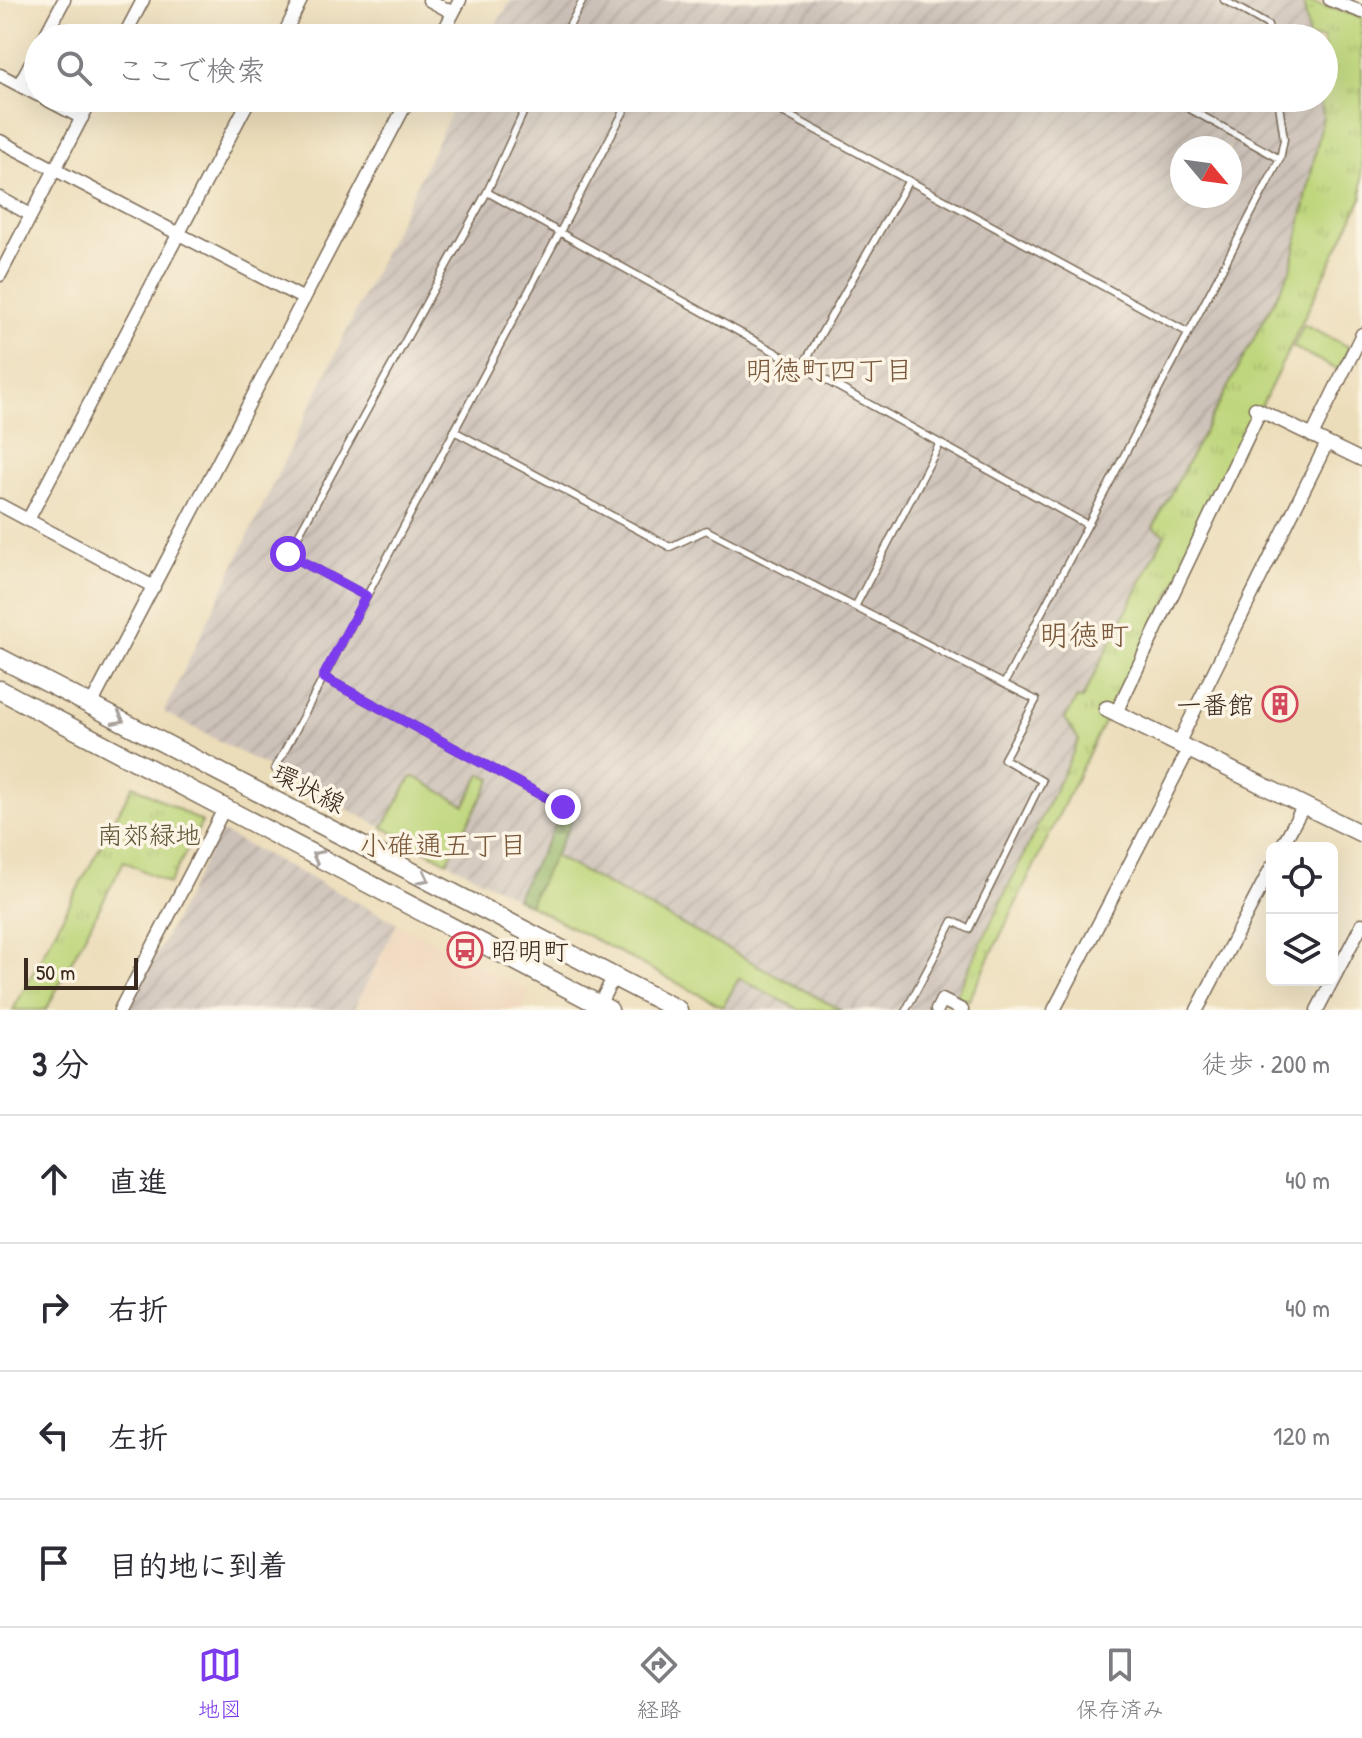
<!DOCTYPE html>
<html lang="ja">
<head>
<meta charset="utf-8">
<style>
  :root { --surface:#fff; --page:#f2f2f3; --text:#2b2b33; --muted:#7c7c81; --line:#e1e1e2; --accent:#7c3aed }
  body { margin:0; font-family:"Patrick Hand","Klee One",sans-serif; background:var(--page); color:var(--text) }
  .controls { position:absolute; right:24px; bottom:24px; display:grid; overflow:hidden; border-radius:12px; box-shadow:0 8px 32px #0002 }
  .controls button { width:72px; height:72px; display:grid; place-items:center; padding:0; border:0; border-bottom:2px solid var(--line); background:var(--surface); color:var(--text); font:40px sans-serif }
  .compass { position:absolute; left:1170px; top:136px; width:72px; height:72px; border-radius:50%; background:var(--surface); box-shadow:0 8px 32px #0002; rotate:119deg }
  .scale { position:absolute; left:24px; bottom:20px; width:114px; box-sizing:border-box; padding-left:8px; border:4px solid #3b2a1e; border-top:0; font-size:22px; line-height:28px; white-space:nowrap; color:#3b2a1e; -webkit-text-stroke:6px #fcf5e5; paint-order:stroke }
  .stop { position:absolute; width:24px; height:24px; margin:-18px; border:6px solid #7c3aed; border-radius:50%; background:#fff }
  .stop.end { background:#7c3aed; border-color:#fff; box-shadow:0 2px 8px #0008 }
  .list { margin:0; padding:0; list-style:none }
  h2 { display:flex; justify-content:space-between; align-items:center; height:104px; margin:0; padding:0 32px; font-size:34px }
  h2 small { font-size:26px; font-weight:400; color:var(--muted) }
  .list li { display:grid; grid-template-columns:52px 1fr auto; gap:24px; align-items:center; box-sizing:border-box; height:128px; padding:0 32px; border-top:2px solid var(--line) }
  .list b { display:block; font-size:30px; white-space:nowrap }
  .list em { font-size:26px; font-style:normal; color:var(--muted) }
  .icon { flex:none; width:44px; height:44px; fill:none; stroke:currentColor; stroke-width:2; stroke-linecap:round; stroke-linejoin:round }
  .map { position:relative; flex:none; width:1362px; height:1010px; overflow:hidden }
  .search { position:absolute; background:var(--surface); box-shadow:0 8px 32px #0002; left:24px; right:24px; top:24px; height:88px; display:flex; align-items:center; gap:20px; box-sizing:border-box; padding:0 28px; border-radius:44px; color:var(--muted); font-size:30px }
  .sheet { height:616px; background:var(--surface) }
  nav { display:flex; justify-content:space-around; align-items:center; box-sizing:border-box; height:112px; border-top:2px solid var(--line); background:var(--surface); font-size:22px; color:var(--muted) }
  nav a { display:grid; justify-items:center; gap:4px }
  nav .on { color:var(--accent) }
  .map>svg:first-child { display:block }
  .built { fill:#efd6bb }
  .industrial { fill:url(#industrial-furrows); fill-rule:evenodd }
  .forest { fill:url(#forest-firs); stroke:#687044; stroke-width:2 }
  .park { fill:url(#park-tufts); stroke:#7c804c; stroke-width:2 }
  .garden { fill:#bed67b; stroke:#7c804c; stroke-width:2 }
  .lines { fill:none; stroke-linecap:round; stroke-linejoin:round }
  .lane-casing { stroke:#796955; stroke-width:9 }
  .street-casing { stroke:#796955; stroke-width:15 }
  .secondary-casing { stroke:#796955; stroke-width:19 }
  .primary-casing { stroke:#796955; stroke-width:21 }
  .lane { stroke:#fff; stroke-width:6 }
  .street { stroke:#fff; stroke-width:12 }
  .secondary { stroke:#fff; stroke-width:16 }
  .primary { stroke:#fff; stroke-width:18 }
  .oneway { stroke:#a79f9a }
  .route { stroke:#7c3aed; stroke-width:10 }
  .labels { text-anchor:middle; dominant-baseline:central; stroke-width:7; stroke-linejoin:round; paint-order:stroke }
  .poi-label { font-size:26px; fill:#3b2a1e; stroke:#fcf5e5; text-anchor:end }
  .street-label { font-size:26px; fill:#3b2a1e; stroke:#fcf5e5 }
  .park-label { font-size:26px; fill:#5c5535; stroke:#fcf5e5 }
  .neighbourhood-label { font-size:28px; fill:#79583c; stroke:#fcf5e5 }
  .quarter-label { font-size:30px; fill:#79583c; stroke:#fcf5e5 }
</style>
</head>
<body>
<div class="map">
<svg width="1362" height="1010" viewBox="0 0 1362 1010">
  <defs>
    <pattern id="industrial-furrows" width="10" height="10" patternUnits="userSpaceOnUse" patternTransform="scale(2)"><rect width="10" height="10" fill="#cdc2b9"/><path d="M-1 1l2-2M0 10L10 0M9 11l2-2" fill="none" stroke="#b1a79f"/></pattern>
    <pattern id="forest-firs" width="22" height="20" patternUnits="userSpaceOnUse" patternTransform="scale(2)"><rect width="22" height="20" fill="#96b76b"/><path d="M5 1l3.5 6h-7zM16 11l3.5 6h-7z" fill="#7c9557"/></pattern>
    <pattern id="park-tufts" width="24" height="20" patternUnits="userSpaceOnUse" patternTransform="scale(2)"><rect width="24" height="20" fill="#bed67b"/><path d="M3 7l-1-3M5 7V3M7 7l1-3M15 17l-1-3M17 17v-4M19 17l1-3" fill="none" stroke="#a4b86a"/></pattern>
  </defs>
  <rect width="100%" height="100%" fill="#fcf5e5"/>
  <filter id="ink" filterUnits="userSpaceOnUse"><feTurbulence type="fractalNoise" baseFrequency=".0125" numOctaves="2"/><feDisplacementMap in="SourceGraphic" scale="16" xChannelSelector="R" yChannelSelector="G"/><feConvolveMatrix kernelMatrix="1 2 1 2 8 2 1 2 1" color-interpolation-filters="sRGB"/></filter>
  <filter id="wash" filterUnits="userSpaceOnUse"><feTurbulence type="fractalNoise" baseFrequency=".006" numOctaves="4" result="noise"/><feDisplacementMap in="SourceGraphic" scale="32" xChannelSelector="R" yChannelSelector="G"/><feGaussianBlur stdDeviation="1.8" result="paint"/><feColorMatrix in="noise" values="0 0 0 0 0 0 0 0 0 0 0 0 0 0 0 0 0 1.4 0 .05"/><feComposite in="paint" operator="in"/></filter>
  <g filter="url(#wash)">
    <rect width="100%" height="100%" fill="#ecddba"/>
    <!-- built -->
    <path class="built" d="M 397,923 L 530,992 L 521,1010 L 354,1010 Z"/>
    <!-- industrial -->
    <path class="industrial" d="M 511,0 L 1303,0 L 1309,38 L 488,38 Z
      M 458,98 L 1320,98 L 1323,117 L 1318,148 L 1291,269 L 1154,526 L 1166,533 L 1081,700 L 1078,698 L 1079,739 L 955,997 L 941,990 L 930,1010 L 728,1010 L 164,712 ZM 1182,148 L 1230,148 L 1230,196 L 1182,196 Z
      M 220,831 L 397,923 L 353,1010 L 128,1010 Z"/>
    <!-- forest -->
    <path class="forest" d="M 561,815 L 572,821 L 529,905 L 516,898 Z"/>
    <!-- park -->
    <path class="park" d="M 1303,0 L 1362,17 L 1362,198 L 1110,719 L 1104,722 L 969,1000 L 955,997 L 1079,740 L 1065,719 L 1077,698 L 1082,699 L 1165,534 L 1153,527 L 1291,269 L 1323,117 L 1320,98 L 1324,98 L 1324,38 L 1309,38 Z
      M 133,785 L 202,822 L 169,884 L 124,861 L 46,1010 L 13,1010 Z"/>
    <!-- garden -->
    <path class="garden" d="M 1304,325 L 1349,347 L 1338,370 L 1293,347 Z
      M 481,774 L 492,779 L 447,862 L 383,827 L 411,778 L 415,777 L 465,805 Z
      M 554,856 L 841,1010 L 800,1010 L 739,978 L 723,1007 L 529,905 Z"/>
  </g>
  <g filter="url(#ink)">
    <g class="lines">
      <defs>
        <path id="lane" d="M 1224,0 L 1268,25 L 1270,38
          M 1061,37 L 1062,38
          M 563,38 L 583,0
          M 757,98 L 1187,332
          M 1278,98 L 1284,139 L 1280,159
          M 909,180 L 802,367 L 1086,524
          M 487,192 L 802,367
          M 454,431 L 670,547 L 706,530 L 1004,684 L 1280,159 L 1170,98
          M 366,596 L 288,554 L 487,192 L 530,98
          M 855,607 L 940,443
          M 323,677 L 563,807
          M 275,769 L 631,98
          M 906,1010 L 953,921 L 969,929 L 1042,781 L 1004,759 L 1036,700 L 1004,684"/>
        <path id="street" d="M 429,0 L 453,13
          M 1330,0 L 1362,12
          M 44,38 L 64,0
          M 123,38 L 143,0
          M 282,38 L 301,0
          M 440,38 L 460,0
          M 0,75 L 38,95
          M 19,85 L 38,49
          M 44,98 L 82,118
          M 0,141 L 304,299
          M 0,198 L 31,215
          M 0,275 L 92,98
          M 1255,408 L 1362,460
          M 1312,436 L 1362,334
          M 0,505 L 28,520 L 250,98
          M 28,520 L 154,587
          M 91,705 L 409,98
          M 1116,713 L 1260,411
          M 1178,744 L 1327,443
          M 1281,848 L 1304,805
          M 597,1009 L 614,976
          M 120,1010 L 225,807
          M 937,1010 L 942,1000 L 962,1010
          M 1054,1010 L 1189,749
          M 1197,1010 L 1272,866
          M 1317,1010 L 1362,924"/>
        <path id="secondary" d="M 1107,709 L 1362,834"/>
        <path id="primary" d="M 0,658 L 678,1010
          M 0,690 L 609,1010"/>
      </defs>
      <!-- lane casing -->
      <use href="#lane" class="lane-casing"/>
      <!-- street casing -->
      <use href="#street" class="street-casing"/>
      <!-- secondary casing -->
      <use href="#secondary" class="secondary-casing"/>
      <!-- primary casing -->
      <use href="#primary" class="primary-casing"/>
      <!-- lane -->
      <use href="#lane" class="lane"/>
      <!-- street -->
      <use href="#street" class="street"/>
      <!-- secondary -->
      <use href="#secondary" class="secondary"/>
      <!-- primary -->
      <use href="#primary" class="primary"/>
    </g>
    <!-- one-way arrows -->
    <defs><path id="oneway-chevron" d="M-2-3.5L2.5 0L-2 3.5" fill="none" stroke-width="1.6" stroke-linecap="round" stroke-linejoin="round" transform="scale(2)"/></defs>
    <g class="oneway">
      <use href="#oneway-chevron" transform="translate(119 719) rotate(27)"/>
      <use href="#oneway-chevron" transform="translate(317 856) rotate(-152)"/>
      <use href="#oneway-chevron" transform="translate(424 878) rotate(27)"/>
    </g>
  </g>
  <g class="lines" filter="url(#ink)">
    <!-- route -->
    <path class="route" d="M 288,554 L 366,596 L 323,677 L 563,807"/>
  </g>
  <!-- icons -->
  <defs>
    <symbol id="building-ring" viewBox="-11 -11 22 22"><circle r="9.5" fill="#fcf5e5" stroke="#d1495b" stroke-width="1.5"/><path d="M-4-6H4V6H1V3H-1V6H-4ZM-2.5-4.3h1.7v1.8h-1.7ZM.8-4.3h1.7v1.8H.8ZM-2.5-1h1.7V.8h-1.7ZM.8-1h1.7V.8H.8Z" fill="#d1495b"/></symbol>
    <symbol id="bus-ring" viewBox="-11 -11 22 22"><circle r="9.5" fill="#fcf5e5" stroke="#d1495b" stroke-width="1.5"/><path d="M-5-6H5V4H4V6H2V4H-2V6H-4V4H-5ZM-3.5-4V0h7V-4ZM-3.5 1.2v1.5H-2V1.2ZM2 1.2v1.5H3.5V1.2Z" fill="#d1495b"/></symbol>
  </defs>
  <g fill-rule="evenodd">
    <use href="#building-ring" x="1260" y="684" width="40" height="40"/>
    <use href="#bus-ring" x="445" y="930" width="40" height="40"/>
  </g>
  <g class="labels">
    <!-- poi labels -->
    <g class="poi-label">
      <text x="1254" y="704">一番館</text>
      <text x="491" y="950" text-anchor="start">昭明町</text>
    </g>
    <!-- street labels -->
    <g class="street-label">
      <text transform="translate(309 788) rotate(27)">環状線</text>
    </g>
    <!-- park labels -->
    <g class="park-label">
      <text x="149" y="834">南郊緑地</text>
    </g>
    <!-- neighbourhood labels -->
    <g class="neighbourhood-label">
      <text x="829" y="370">明徳町四丁目</text>
      <text x="443" y="845">小碓通五丁目</text>
    </g>
    <!-- quarter labels -->
    <g class="quarter-label">
      <text x="1084" y="634">明徳町</text>
    </g>
  </g>
</svg>
<div class="controls">
<button><svg class="icon" aria-label="locate" viewBox="0 0 24 24"><circle cx="12" cy="12" r="6"/><path d="M12 2v4M12 18v4M2 12h4M18 12h4"/></svg></button>
<button><svg class="icon" aria-label="layers" viewBox="0 0 24 24"><path d="M12 4l9 5-9 5-9-5zM3 14l9 5 9-5"/></svg></button>
</div>
<svg class="compass" viewBox="-18 -18 36 36"><path d="M0-13l5 13h-10z" fill="#e53935"/><path d="M0 13l5-13h-10z" fill="#7c7c81"/></svg>
<div class="scale">50 m</div>
<div class="stop" style="left:288px;top:554px"></div>
<div class="stop end" style="left:563px;top:807px"></div>
<div class="search"><svg class="icon" aria-label="search" viewBox="0 0 24 24"><circle cx="10" cy="10" r="6"/><path d="M15 15l6 6"/></svg>ここで検索</div>
</div>
<section class="sheet">
<h2>3 分<small>徒歩 · 200 m</small></h2>
<ul class="list">
<li><svg class="icon" aria-label="ahead" viewBox="0 0 24 24"><path d="M12 20V5M6 11l6-6 6 6"/></svg><div><b>直進</b></div><em>40 m</em></li>
<li><svg class="icon" aria-label="right" viewBox="0 0 24 24"><path d="M7 20v-9h11M14 6l5 5-5 5"/></svg><div><b>右折</b></div><em>40 m</em></li>
<li><svg class="icon" aria-label="left" viewBox="0 0 24 24"><path d="M17 20v-9H6M10 6l-5 5 5 5"/></svg><div><b>左折</b></div><em>120 m</em></li>
<li><svg class="icon" aria-label="arrive" viewBox="0 0 24 24"><path d="M6 21V4h12l-3 4 3 4H6"/></svg><div><b>目的地に到着</b></div></li>
</ul>
</section>
<nav>
<a class="on"><svg class="icon" aria-label="map" viewBox="0 0 24 24"><path d="M3 6l6-2 6 2 6-2v14l-6 2-6-2-6 2zM9 4v14M15 6v14"/></svg>地図</a>
<a><svg class="icon" aria-label="directions" viewBox="0 0 24 24"><path d="M12 3l9 9-9 9-9-9zM9 14v-3h6M13 9l2 2-2 2"/></svg>経路</a>
<a><svg class="icon" aria-label="saved" viewBox="0 0 24 24"><path d="M7 4h10v16l-5-4-5 4z"/></svg>保存済み</a>
</nav>
</body>
</html>
